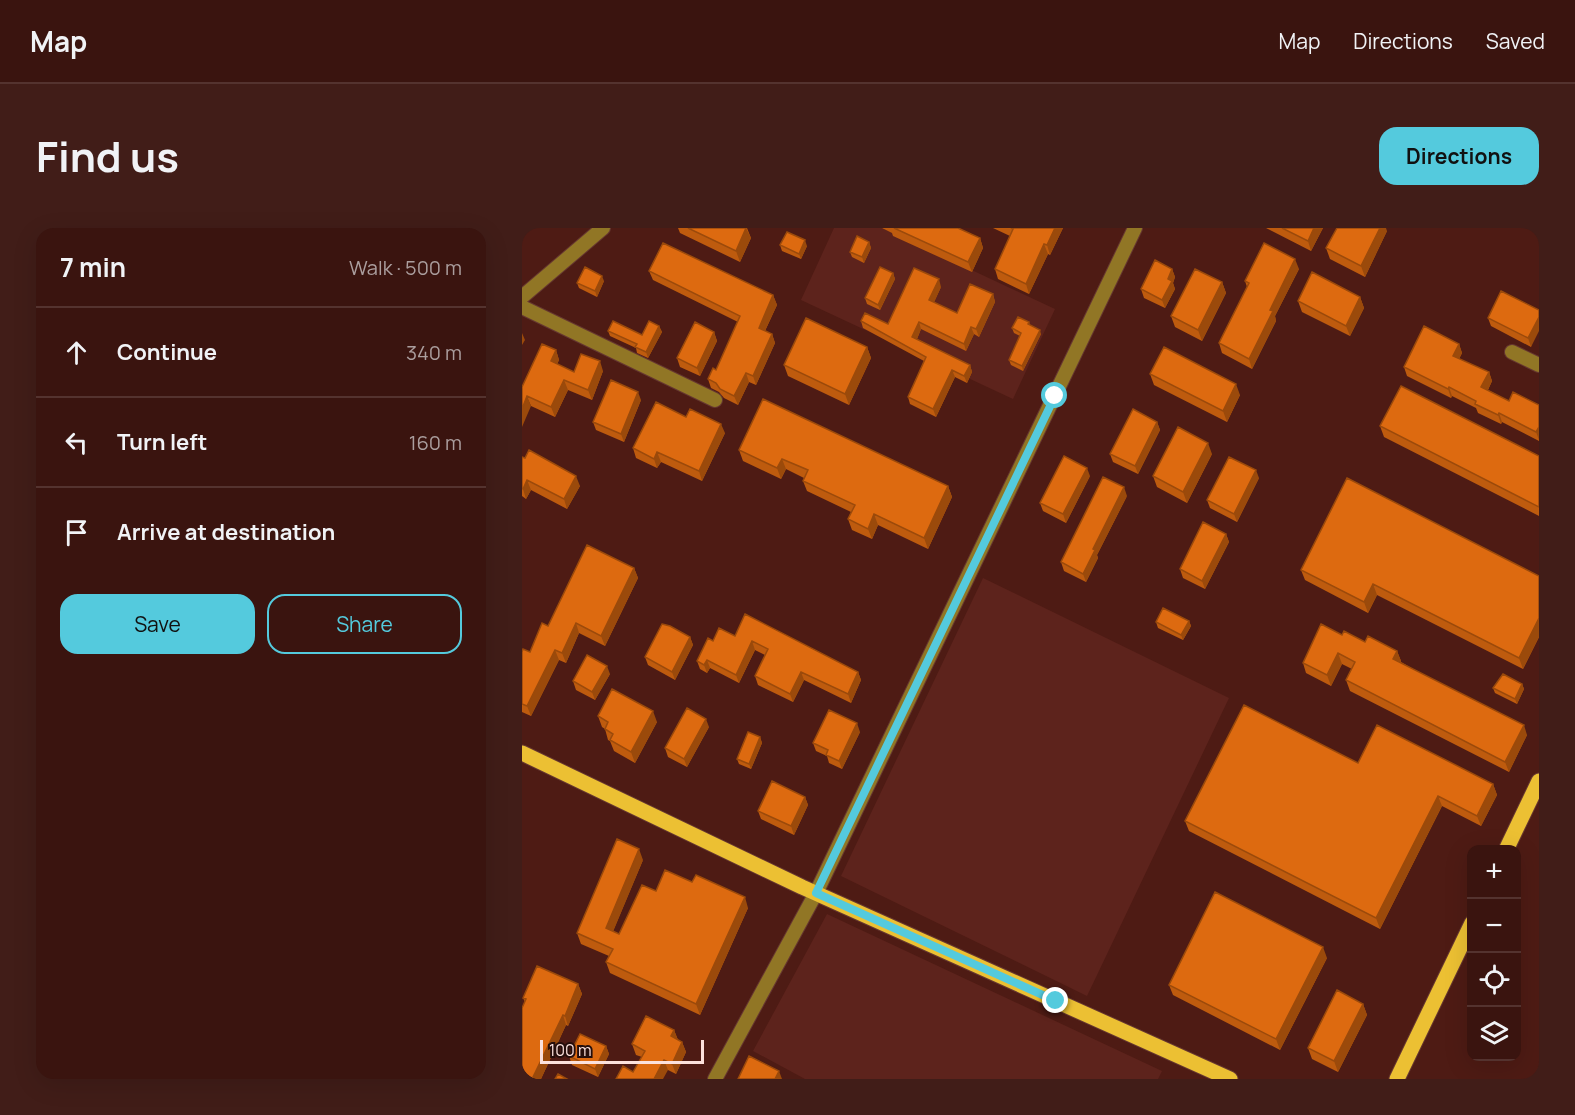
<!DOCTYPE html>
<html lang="en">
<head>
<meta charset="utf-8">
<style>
  :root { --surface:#3a140f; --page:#411d18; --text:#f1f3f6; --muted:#ab9e9e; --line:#54332f; --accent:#54cadd }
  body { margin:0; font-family:Manrope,sans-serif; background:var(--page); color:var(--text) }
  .controls { position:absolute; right:18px; bottom:18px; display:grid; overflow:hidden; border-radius:12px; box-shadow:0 6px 24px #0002 }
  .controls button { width:54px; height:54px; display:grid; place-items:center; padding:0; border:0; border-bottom:2px solid var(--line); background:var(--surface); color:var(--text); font:30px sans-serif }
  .scale { position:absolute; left:18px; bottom:15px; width:164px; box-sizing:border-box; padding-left:6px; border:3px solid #fce1dc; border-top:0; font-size:16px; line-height:21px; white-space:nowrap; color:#fce1dc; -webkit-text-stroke:4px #250e0b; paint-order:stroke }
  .stop { position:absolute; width:18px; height:18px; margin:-14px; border:4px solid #54cadd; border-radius:50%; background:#fff }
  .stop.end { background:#54cadd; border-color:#fff; box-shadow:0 2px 6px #0008 }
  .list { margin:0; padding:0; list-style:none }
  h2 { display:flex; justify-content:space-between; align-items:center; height:78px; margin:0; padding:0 24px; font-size:26px }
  h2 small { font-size:20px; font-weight:400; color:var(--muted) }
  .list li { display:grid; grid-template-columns:39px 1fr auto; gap:18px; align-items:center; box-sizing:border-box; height:90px; padding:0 24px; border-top:2px solid var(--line) }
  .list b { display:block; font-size:22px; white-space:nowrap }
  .list em { font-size:20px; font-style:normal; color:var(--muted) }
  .actions { display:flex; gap:12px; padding:18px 24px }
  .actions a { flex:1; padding:14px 0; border:2px solid var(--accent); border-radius:18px; text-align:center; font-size:21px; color:var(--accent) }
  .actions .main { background:var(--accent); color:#111 }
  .icon { flex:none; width:33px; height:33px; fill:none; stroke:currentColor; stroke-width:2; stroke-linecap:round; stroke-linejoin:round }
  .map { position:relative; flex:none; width:1017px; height:851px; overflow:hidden; border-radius:18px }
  header { display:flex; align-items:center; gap:36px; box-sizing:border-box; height:84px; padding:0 30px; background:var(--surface); border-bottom:2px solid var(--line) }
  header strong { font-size:28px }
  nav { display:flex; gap:33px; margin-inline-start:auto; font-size:21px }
  .intro { display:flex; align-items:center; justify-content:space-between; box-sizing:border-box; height:144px; padding:0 36px }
  h1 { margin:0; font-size:42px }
  .button { padding:15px 27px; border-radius:18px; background:var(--accent); color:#111; font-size:21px; font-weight:700 }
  main { display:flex; gap:36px; padding:0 36px }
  aside { flex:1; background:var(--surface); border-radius:18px; box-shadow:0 6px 24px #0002 }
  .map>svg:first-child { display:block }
  .built { fill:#5d231c }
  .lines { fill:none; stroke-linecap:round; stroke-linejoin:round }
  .minor-casing { stroke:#663730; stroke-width:16 }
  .major-casing { stroke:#663730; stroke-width:17 }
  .minor { stroke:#917625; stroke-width:14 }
  .major { stroke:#ecc033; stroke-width:15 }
  .wall { fill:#be5b0e }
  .shaded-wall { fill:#9b4a0b }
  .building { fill:#dd6a10; stroke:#9b4a0b; stroke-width:1.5 }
  .route { stroke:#54cadd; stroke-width:8 }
</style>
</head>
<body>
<header>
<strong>Map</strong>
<nav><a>Map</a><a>Directions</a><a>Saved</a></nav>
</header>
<div class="intro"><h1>Find us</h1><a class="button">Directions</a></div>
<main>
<aside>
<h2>7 min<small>Walk · 500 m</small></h2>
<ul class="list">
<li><svg class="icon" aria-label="ahead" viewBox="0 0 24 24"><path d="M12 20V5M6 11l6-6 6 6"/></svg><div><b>Continue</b></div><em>340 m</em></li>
<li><svg class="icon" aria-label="left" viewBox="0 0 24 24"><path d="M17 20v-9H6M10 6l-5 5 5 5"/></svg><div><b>Turn left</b></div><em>160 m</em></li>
<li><svg class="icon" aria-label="arrive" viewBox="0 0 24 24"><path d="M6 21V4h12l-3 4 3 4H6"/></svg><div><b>Arrive at destination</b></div></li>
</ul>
<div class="actions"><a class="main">Save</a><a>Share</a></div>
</aside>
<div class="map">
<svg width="1017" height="851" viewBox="0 0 1017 851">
  <rect width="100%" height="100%" fill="#4e1b14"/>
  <!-- built -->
  <path class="built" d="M 312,0 L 360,0 L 533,81 L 491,171 L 279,72 Z
    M 461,350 L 707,470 L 565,768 L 319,648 Z
    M 305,686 L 640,843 L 636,851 L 283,851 L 231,823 Z"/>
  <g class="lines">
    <defs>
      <path id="minor" d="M 0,69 L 81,0
        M 0,79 L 193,172
        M 990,124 L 1017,137
        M 193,851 L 294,665 L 613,0"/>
      <path id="major" d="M 0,525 L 280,659 L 708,851
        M 984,622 L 1017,553
        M 875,851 L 950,695"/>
    </defs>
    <!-- minor casing -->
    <use href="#minor" class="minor-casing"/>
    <!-- major casing -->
    <use href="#major" class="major-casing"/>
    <!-- minor -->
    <use href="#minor" class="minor"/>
    <!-- major -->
    <use href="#major" class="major"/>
  </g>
  <!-- wall -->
  <path class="wall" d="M 156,0 L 225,0 L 229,10 L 218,34 L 158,5 Z
    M 360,0 L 436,0 L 458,10 L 461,20 L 450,44 L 371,8 L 370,5 Z
    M 471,0 L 541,0 L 528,27 L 526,26 L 507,66 L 476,51 L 473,41 L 488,8 Z
    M 744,0 L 801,0 L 789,23 Z
    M 865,3 L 843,49 L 808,31 L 804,20 Z
    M 347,14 L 349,20 L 342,35 L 330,29 L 328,24 Z
    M 258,17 L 285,18 L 279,31 L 260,23 Z
    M 650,41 L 653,49 L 651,55 L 653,61 L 643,80 L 622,70 L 619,61 Z
    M 777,41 L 753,88 L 754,93 L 730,141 L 700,125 L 697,115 L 725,59 L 723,53 Z
    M 127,43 L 251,67 L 255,77 L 243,103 L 250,106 L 253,115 L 234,157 L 227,154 L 216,177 L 202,170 L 197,164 L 189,160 L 186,151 L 194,142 L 216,94 L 131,52 Z
    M 371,45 L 373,51 L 358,82 L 345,76 L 343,70 Z
    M 82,53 L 75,69 L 57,60 L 55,55 Z
    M 700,54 L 704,65 L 680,113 L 653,99 L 649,88 Z
    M 419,59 L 412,74 L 435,85 L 471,66 L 473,74 L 457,109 L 452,106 L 444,123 L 399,101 L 395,111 L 448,137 L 450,144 L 445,155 L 433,149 L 414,189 L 388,176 L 386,169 L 402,133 L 341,100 L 339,93 L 366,96 Z
    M 838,69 L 842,80 L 828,108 L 780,84 L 776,73 Z
    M 1017,82 L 1009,119 L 969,98 L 966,90 Z
    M 507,94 L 508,97 L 519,106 L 501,143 L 489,137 L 487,132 L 498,108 L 492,105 L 490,100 Z
    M 137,98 L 140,104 L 126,130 L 115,125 L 114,120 L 88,108 L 86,103 L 120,107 Z
    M 192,104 L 195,113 L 178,148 L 158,139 L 155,130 Z
    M 937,116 L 940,125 L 937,131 L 967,144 L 970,153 L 966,162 L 987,173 L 1017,177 L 1017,213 L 980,194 L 979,196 L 956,185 L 954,180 L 930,168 L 929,170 L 885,148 L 882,139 Z
    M 345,119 L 349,130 L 327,177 L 266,148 L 262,137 Z
    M 34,122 L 37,132 L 35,136 L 52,144 L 81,143 L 70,172 L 46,162 L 33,189 L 9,178 L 0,159 Z
    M 628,146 L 718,167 L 705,194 L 632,157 Z
    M 119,172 L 102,214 L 74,202 L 71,194 Z
    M 635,194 L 638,202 L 616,246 L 591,234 L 588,226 Z
    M 858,198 L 1017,228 L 1017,288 L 862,209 Z
    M 203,205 L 180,253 L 139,234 L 135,240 L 114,230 L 111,220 Z
    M 217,222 L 426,258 L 430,269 L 406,321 L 356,297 L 350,311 L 330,302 L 326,291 L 329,284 L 285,263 L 281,253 L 282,250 L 264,241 L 259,251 L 221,233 Z
    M 690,226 L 665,275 L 635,259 L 631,248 Z
    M 0,229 L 58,258 L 45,281 L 9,262 L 4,271 L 0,268 Z
    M 568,248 L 544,295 L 521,283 L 518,275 Z
    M 737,250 L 715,294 L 688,280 L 685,272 Z
    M 605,268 L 575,327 L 576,330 L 564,354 L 542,343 L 539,334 Z
    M 704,306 L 707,314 L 683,361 L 661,350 L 658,341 Z
    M 112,340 L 116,350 L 83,418 L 57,405 L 44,435 L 37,432 L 9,488 L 0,484 L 0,424 L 8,424 L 26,398 Z
    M 779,342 L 1017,348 L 1017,409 L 1001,441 L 855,367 L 846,385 L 783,352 Z
    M 667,393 L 669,398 L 661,412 L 636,400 L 634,394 Z
    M 820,407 L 875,423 L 879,433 L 879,434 L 1005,507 L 987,544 L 828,463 L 824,452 L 830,441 L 820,436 L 809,458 L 784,445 L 781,435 Z
    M 213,408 L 336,444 L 339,452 L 329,475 L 282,452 L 271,474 L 236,457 L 233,448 L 243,427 L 233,422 L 217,455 L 188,440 L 185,445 L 178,441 L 175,433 L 191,413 Z
    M 168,409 L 171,417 L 153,452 L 126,437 L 123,429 Z
    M 88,446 L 73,472 L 54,462 L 51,453 Z
    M 1000,456 L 1002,461 L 995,476 L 973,465 L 971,460 Z
    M 76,488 L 135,494 L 113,535 L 92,523 L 88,513 L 86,512 L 83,501 L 80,499 Z
    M 187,499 L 165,539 L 146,529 L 143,520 Z
    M 338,504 L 320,541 L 307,535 L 305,528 L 294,523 L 291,515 Z
    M 238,509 L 240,515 L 229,541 L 217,536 L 215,531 Z
    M 836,535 L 971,556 L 975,567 L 959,598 L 920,578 L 858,701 L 667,603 L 663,593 Z
    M 283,569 L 286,577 L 272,607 L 239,591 L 236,583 Z
    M 121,632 L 91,703 L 97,706 L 134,663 L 226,680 L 178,787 L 88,745 L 84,734 L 87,728 L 59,716 L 55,705 Z
    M 805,730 L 758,822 L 651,767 L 647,757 Z
    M 56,756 L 60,766 L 46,798 L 44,797 L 19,851 L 0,851 L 3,774 L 1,770 Z
    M 841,776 L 845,787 L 816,844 L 790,831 L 786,820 Z
    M 152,802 L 156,812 L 160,814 L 164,824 L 154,846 L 146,842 L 111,844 L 120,829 L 114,827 L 110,816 Z
    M 84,818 L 87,826 L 76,849 L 50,837 L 47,828 Z"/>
  <!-- shaded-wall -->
  <path class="shaded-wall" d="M 224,0 L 229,10 L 218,34 L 214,23 Z
    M 533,0 L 541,0 L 528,27 L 525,17 Z
    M 792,0 L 801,0 L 789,23 L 786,13 Z
    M 858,0 L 864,0 L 865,3 L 843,49 L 839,38 Z
    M 458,10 L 461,20 L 450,44 L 446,34 Z
    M 283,12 L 285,18 L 279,31 L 277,26 Z
    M 347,14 L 349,20 L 342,35 L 340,29 Z
    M 522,16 L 526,26 L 507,66 L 504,56 Z
    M 773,31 L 777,41 L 753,88 L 754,93 L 730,141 L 727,131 L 748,82 Z
    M 650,41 L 653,49 L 651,55 L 653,61 L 643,80 L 640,72 L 646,51 Z
    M 371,45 L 373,51 L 358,82 L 356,77 Z
    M 80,48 L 82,53 L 75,69 L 73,63 Z
    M 417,51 L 419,59 L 410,79 L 407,72 Z
    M 700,54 L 704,65 L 680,113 L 676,102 Z
    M 471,66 L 473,74 L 457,109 L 454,101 Z
    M 251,67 L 255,77 L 240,109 L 237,100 Z
    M 838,69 L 842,80 L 828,108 L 824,98 Z
    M 1017,89 L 1017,103 L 1009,119 L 1006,110 Z
    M 397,94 L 399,101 L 393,116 L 390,109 Z
    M 137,98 L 140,104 L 126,130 L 124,124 Z
    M 449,99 L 452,106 L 444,123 L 442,116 Z
    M 518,102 L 519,106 L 501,143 L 500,138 Z
    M 192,104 L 195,113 L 178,148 L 175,140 Z
    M 0,105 L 3,112 L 0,117 Z
    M 250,106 L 253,115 L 234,157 L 231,148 Z
    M 937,116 L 940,125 L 934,137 L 931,128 Z
    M 345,119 L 349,130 L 327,177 L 323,166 Z
    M 34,122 L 37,132 L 32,143 L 29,133 Z
    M 78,133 L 81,143 L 70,172 L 66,162 Z
    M 448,137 L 450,144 L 445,155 L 442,148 Z
    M 430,142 L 433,149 L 414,189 L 411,181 Z
    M 967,144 L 970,153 L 963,168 L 959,159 Z
    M 224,145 L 227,154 L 216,177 L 212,168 Z
    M 42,152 L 46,162 L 33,189 L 29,179 Z
    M 714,156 L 718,167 L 705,194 L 701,183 Z
    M 927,159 L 930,168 L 929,170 L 926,161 Z
    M 116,164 L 119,172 L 102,214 L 99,206 Z
    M 5,168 L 9,178 L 0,199 L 0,181 Z
    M 977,185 L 980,194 L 979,196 L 976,187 Z
    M 635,194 L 638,202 L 616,246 L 613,238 Z
    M 199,196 L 203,205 L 180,253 L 177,243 Z
    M 1017,199 L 1017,212 L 1014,204 Z
    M 686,215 L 690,226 L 665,275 L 661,264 Z
    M 135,224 L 139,234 L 135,240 L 132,231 Z
    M 260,231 L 264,241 L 259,251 L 255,240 Z
    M 565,240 L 568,248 L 544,295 L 541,286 Z
    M 734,242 L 737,250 L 715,294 L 712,286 Z
    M 54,248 L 58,258 L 45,281 L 42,271 Z
    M 5,252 L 9,262 L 4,271 L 1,261 Z
    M 426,258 L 430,269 L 406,321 L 402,310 Z
    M 602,259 L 605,268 L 575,327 L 576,330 L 564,354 L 561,346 L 571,321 Z
    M 352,286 L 356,297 L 350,311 L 346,301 Z
    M 704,306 L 707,314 L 683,361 L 680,353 Z
    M 112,340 L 116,350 L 83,418 L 79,408 Z
    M 851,356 L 855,367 L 846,385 L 842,374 Z
    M 1017,390 L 1017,409 L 1001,441 L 997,430 Z
    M 667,393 L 669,398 L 661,412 L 659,407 Z
    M 54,395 L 57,405 L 44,435 L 40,425 Z
    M 168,409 L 171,417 L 153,452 L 150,444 Z
    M 230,413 L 233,422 L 217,455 L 214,447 Z
    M 33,422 L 37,432 L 9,488 L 5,478 Z
    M 875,423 L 879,433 L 875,441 L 871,431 Z
    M 816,425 L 820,436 L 809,458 L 805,447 Z
    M 185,432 L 188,440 L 185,445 L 182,437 Z
    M 85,438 L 88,446 L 73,472 L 70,464 Z
    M 279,444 L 282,452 L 271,474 L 268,466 Z
    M 336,444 L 339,452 L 329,475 L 326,466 Z
    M 1000,456 L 1002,461 L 995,476 L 993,471 Z
    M 131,483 L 135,494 L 113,535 L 109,524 Z
    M 184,491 L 187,499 L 165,539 L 162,531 Z
    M 335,495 L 338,504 L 320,541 L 317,533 Z
    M 1002,497 L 1005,507 L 987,544 L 983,534 Z
    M 238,509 L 240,515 L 229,541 L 227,536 Z
    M 971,556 L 975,567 L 959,598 L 955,588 Z
    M 916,568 L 920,578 L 858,701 L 854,690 Z
    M 283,569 L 286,577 L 272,607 L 269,598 Z
    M 117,621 L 121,632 L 88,711 L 84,700 Z
    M 223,669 L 226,680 L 178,787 L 174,776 Z
    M 801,719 L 805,730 L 758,822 L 754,811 Z
    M 56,756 L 60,766 L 46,798 L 43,788 Z
    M 841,776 L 845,787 L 816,844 L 812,833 Z
    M 41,787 L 44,797 L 19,851 L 10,851 Z
    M 152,802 L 156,812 L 149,808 Z
    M 160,814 L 164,824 L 154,846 L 150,836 Z
    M 84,818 L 87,826 L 76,849 L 73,841 Z
    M 142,832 L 146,842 L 141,851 L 132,851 Z
    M 257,843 L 260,851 L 253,851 Z"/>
  <!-- building -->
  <path class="building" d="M 166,0 L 224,0 L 214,23 Z
    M 372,0 L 436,0 L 458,10 L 446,34 Z
    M 489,0 L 533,0 L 525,17 L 522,16 L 504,56 L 473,41 L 491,1 Z
    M 760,0 L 792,0 L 786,13 Z
    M 815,0 L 858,0 L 839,38 L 804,20 Z
    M 265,4 L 283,12 L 277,26 L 258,17 Z
    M 335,8 L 347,14 L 340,29 L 328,24 Z
    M 141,15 L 251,67 L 237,100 L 250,106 L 231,148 L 224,145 L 212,168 L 198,161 L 194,155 L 186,151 L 191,140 L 194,142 L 218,88 L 127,43 Z
    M 742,15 L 773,31 L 748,82 L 751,83 L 727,131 L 697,115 L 727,55 L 723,53 Z
    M 633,32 L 650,41 L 646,51 L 650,53 L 640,72 L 619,61 Z
    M 63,39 L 80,48 L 73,63 L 55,55 Z
    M 358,39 L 371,45 L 356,77 L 343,70 Z
    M 392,40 L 417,51 L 407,72 L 435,85 L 448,56 L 471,66 L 454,101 L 449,99 L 442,116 L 397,94 L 390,109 L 448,137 L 442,148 L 430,142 L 411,181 L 386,169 L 404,129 L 339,93 L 343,85 L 366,96 Z
    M 673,41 L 700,54 L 676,102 L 649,88 Z
    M 790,44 L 838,69 L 824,98 L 776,73 Z
    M 979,63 L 1017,82 L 1017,89 L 1006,110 L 966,90 Z
    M 496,89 L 507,94 L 506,96 L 518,102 L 500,138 L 487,132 L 499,105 L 490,100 Z
    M 284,90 L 345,119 L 323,166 L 262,137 Z
    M 91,93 L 120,107 L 127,93 L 137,98 L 124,124 L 113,119 L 115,116 L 86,103 Z
    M 173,94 L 192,104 L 175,140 L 155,130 Z
    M 902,98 L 937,116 L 931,128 L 967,144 L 959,159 L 987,173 L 991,164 L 1017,177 L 1017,199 L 1014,204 L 977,185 L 976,187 L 953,176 L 954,173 L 927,159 L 926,161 L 882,139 Z
    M 20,116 L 34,122 L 29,133 L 52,144 L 59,126 L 78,133 L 66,162 L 42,152 L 29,179 L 5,168 L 0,181 L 0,159 Z
    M 642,119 L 714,156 L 701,183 L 628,146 Z
    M 89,152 L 116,164 L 99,206 L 71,194 Z
    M 879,158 L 1017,228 L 1017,279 L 858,198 Z
    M 241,171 L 426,258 L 402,310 L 352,286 L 346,301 L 326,291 L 333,277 L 281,253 L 286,242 L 260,231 L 255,240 L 217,222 Z
    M 134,174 L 164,189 L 168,181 L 199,196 L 177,243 L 135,224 L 132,231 L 111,220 Z
    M 611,181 L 635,194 L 613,238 L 588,226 Z
    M 656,199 L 686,215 L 661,264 L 631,248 Z
    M 7,222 L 54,248 L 42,271 L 5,252 L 1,261 L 0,260 L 0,229 L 3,230 Z
    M 542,228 L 565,240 L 541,286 L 518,275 Z
    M 707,229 L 734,242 L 712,286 L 685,272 Z
    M 581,249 L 602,259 L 571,321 L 573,322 L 561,346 L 539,334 Z
    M 825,250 L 1017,348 L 1017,390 L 997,430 L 851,356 L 842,374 L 779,342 Z
    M 681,294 L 704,306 L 680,353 L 658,341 Z
    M 65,317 L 112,340 L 79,408 L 54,395 L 40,425 L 33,422 L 5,478 L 0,476 L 0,424 L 1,421 L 8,424 L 20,395 L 26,398 Z
    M 641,380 L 667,393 L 659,407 L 634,394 Z
    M 223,386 L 336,444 L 326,466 L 279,444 L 268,466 L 233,448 L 246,421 L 230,413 L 214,447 L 185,432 L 182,437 L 175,433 L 186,410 L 191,413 L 197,400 L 213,408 Z
    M 140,396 L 148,398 L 168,409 L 150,444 L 123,429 Z
    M 799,396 L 820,407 L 822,403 L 843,414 L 846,408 L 875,423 L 871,431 L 1002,497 L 983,534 L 824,452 L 833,434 L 816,425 L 805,447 L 781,435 Z
    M 65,427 L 85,438 L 70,464 L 51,453 Z
    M 981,446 L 1000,456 L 993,471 L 971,460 Z
    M 90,461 L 131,483 L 109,524 L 88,512 L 91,506 L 83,501 L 86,494 L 76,488 Z
    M 722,477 L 836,535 L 855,497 L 971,556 L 955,588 L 916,568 L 854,690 L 663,593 Z
    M 165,480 L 184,491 L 162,531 L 143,520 Z
    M 307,482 L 335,495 L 317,533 L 304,527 L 306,522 L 291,515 Z
    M 226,504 L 238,509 L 227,536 L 215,531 Z
    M 250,553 L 283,569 L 269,598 L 236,583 Z
    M 95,611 L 117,621 L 84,700 L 97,706 L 120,657 L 134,663 L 143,642 L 170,654 L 174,647 L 223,669 L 174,776 L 84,734 L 91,721 L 55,705 Z
    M 693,664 L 801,719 L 754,811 L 647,757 Z
    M 15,738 L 56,756 L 43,788 L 41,787 L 10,851 L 0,851 L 0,780 L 4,771 L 1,770 Z
    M 815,762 L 841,776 L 812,833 L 786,820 Z
    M 124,788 L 152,802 L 149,808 L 160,814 L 150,836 L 142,832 L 132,851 L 94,851 L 101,838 L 111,844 L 123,823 L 110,816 Z
    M 58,806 L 84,818 L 73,841 L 47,828 Z
    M 227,828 L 257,843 L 253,851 L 216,851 Z
    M 36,846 L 45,851 L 33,851 Z"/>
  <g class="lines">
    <!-- route -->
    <path class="route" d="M 533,168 L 294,665 L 534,773"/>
  </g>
</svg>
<div class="controls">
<button>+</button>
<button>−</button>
<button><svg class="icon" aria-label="locate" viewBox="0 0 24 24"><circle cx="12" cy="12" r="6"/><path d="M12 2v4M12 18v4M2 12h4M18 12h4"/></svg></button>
<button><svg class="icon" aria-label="layers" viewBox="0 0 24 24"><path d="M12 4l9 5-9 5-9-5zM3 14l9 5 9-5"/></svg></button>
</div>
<div class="scale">100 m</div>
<div class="stop" style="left:533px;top:168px"></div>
<div class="stop end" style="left:534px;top:773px"></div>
</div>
</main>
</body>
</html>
